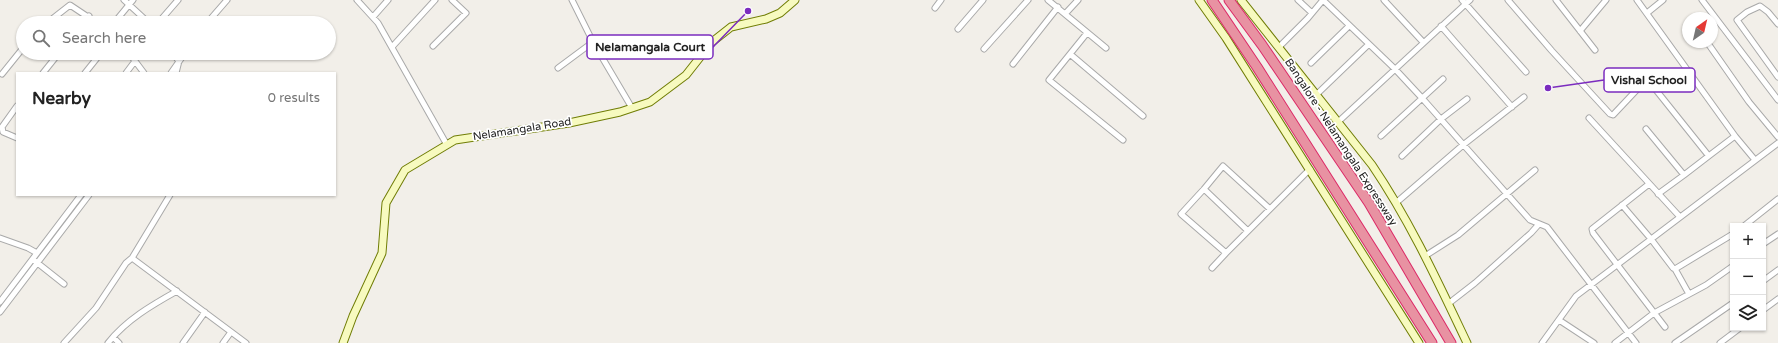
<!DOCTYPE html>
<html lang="en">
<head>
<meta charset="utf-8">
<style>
  :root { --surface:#fff; --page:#f6f6f6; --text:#222; --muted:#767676; --line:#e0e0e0 }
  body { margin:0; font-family:"Varela Round",sans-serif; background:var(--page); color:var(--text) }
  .controls { position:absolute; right:12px; bottom:12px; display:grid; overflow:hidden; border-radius:0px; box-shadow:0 1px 3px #0004 }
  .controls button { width:36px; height:36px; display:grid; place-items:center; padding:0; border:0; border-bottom:1px solid var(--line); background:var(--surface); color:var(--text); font:20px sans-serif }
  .compass { position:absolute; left:1682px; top:12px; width:36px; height:36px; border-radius:50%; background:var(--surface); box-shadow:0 1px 3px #0004; rotate:34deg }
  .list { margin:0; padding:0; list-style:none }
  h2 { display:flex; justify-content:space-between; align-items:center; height:52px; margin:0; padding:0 16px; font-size:17px }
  h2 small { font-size:13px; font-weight:400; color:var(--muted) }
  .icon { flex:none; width:22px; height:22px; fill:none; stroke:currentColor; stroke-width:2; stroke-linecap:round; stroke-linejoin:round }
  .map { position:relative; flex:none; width:1778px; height:343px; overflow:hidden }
  .search { position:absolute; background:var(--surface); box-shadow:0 1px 3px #0004; left:16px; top:16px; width:320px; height:44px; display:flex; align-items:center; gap:10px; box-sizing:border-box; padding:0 14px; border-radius:22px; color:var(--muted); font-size:15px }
  .panel { position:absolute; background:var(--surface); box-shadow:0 1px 3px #0004; left:16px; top:72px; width:320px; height:124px; border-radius:0px }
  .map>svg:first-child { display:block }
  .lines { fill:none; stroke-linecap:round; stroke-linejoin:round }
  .street-casing { stroke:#a9a9a9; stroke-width:7 }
  .secondary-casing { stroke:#707d05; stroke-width:9 }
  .highway-casing { stroke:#dc2a67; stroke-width:11 }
  .street { stroke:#fff; stroke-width:5 }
  .secondary { stroke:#f7fabf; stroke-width:7 }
  .highway { stroke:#e892a2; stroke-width:9 }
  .labels { text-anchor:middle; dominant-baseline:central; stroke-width:3.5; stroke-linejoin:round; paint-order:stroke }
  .street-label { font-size:11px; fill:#222; stroke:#fff }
  .leader { fill:none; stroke:#7b2cbf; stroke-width:1.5 }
  .callout-dot { fill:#7b2cbf; stroke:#fff; stroke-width:1.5 }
  .callout { fill:#fff; stroke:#7b2cbf; stroke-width:1.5 }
  .callout-label { font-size:12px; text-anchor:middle; font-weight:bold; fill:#222 }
</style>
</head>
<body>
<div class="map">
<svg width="1778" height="343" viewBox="0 0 1778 343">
  <rect width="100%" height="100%" fill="#f2efe9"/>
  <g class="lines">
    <defs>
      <path id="street" d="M 124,0 L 149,23
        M 357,0 L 378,23 L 447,145
        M 572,0 L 593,42 L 632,108
        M 1048,0 L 1106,48
        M 1298,0 L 1312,13
        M 1323,0 L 1395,69 L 1422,98 L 1530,220 L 1547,227 L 1636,343
        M 1384,0 L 1423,42
        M 1462,0 L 1526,72
        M 1508,0 L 1552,51 L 1610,114 L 1613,115 L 1646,80 L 1648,80 L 1708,155 L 1710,155 L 1735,136 L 1755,160
        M 1556,0 L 1595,50
        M 1637,0 L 1735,136
        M 1702,0 L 1778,100
        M 935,8 L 941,0
        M 1647,13 L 1663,0
        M 1065,14 L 1078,0
        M 373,17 L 388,0
        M 47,23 L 70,5 L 97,23
        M 83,23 L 89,16
        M 114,23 L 133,0
        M 158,23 L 178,0
        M 207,23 L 227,0
        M 1778,24 L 1768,12 L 1760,6 L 1747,12 L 1737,20 L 1778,77
        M 1441,26 L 1512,107
        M 958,29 L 983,0
        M 1580,31 L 1606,0
        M 1087,33 L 1070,54 L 1143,116
        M 1707,42 L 1749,102 L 1778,137
        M 433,46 L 466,13 L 452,0
        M 392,47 L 435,0
        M 1279,47 L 1308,18 L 1323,0
        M 984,49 L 1028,0
        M 129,53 L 144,73
        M 172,53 L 179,61 L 176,73
        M 1070,54 L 1049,80 L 1123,140
        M 1311,63 L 1349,26
        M 1013,64 L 1058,7
        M 558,68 L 593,42
        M 43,73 L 59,53
        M 85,73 L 101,53
        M 126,73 L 135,61
        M 171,73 L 185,53
        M 2,74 L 23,48
        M 1316,95 L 1368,45
        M 17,106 L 2,127 L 3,132 L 17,138
        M 1589,118 L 1680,217
        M 1338,122 L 1470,0
        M 1646,129 L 1684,175 L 1710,155
        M 1381,136 L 1443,79
        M 1402,156 L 1441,119 L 1467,99
        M 1649,184 L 1592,229 L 1593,233 L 1665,327
        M 1204,189 L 1223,166 L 1270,209
        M 1658,194 L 1684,175
        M 1397,202 L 1463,145 L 1524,97
        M 1622,205 L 1651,239 L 1673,268 L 1675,269 L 1733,234
        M 1744,226 L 1778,199
        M 1248,231 L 1204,189 L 1181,214 L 1226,253 L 1310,169
        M 0,238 L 28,248 L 37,253
        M 1763,244 L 1778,234
        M 1425,256 L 1458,235 L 1535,170
        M 132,258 L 246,343
        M 35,261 L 64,284
        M 1212,268 L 1226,253
        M 1675,269 L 1689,294
        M 1763,281 L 1778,270
        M 0,302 L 81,195
        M 1448,304 L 1475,283 L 1531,233 L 1539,224
        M 1763,310 L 1778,299
        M 0,312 L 89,195
        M 1559,320 L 1594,343
        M 113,337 L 119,343
        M 64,343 L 96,308 L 126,263 L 132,258 L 170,195
        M 108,343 C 126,320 152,305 177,291
        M 183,343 L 205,312
        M 223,343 L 231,332
        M 1542,343 L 1576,296 L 1778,143
        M 1615,343 L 1654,313 L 1706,285 L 1733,266
        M 1675,343 L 1733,303
        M 1720,343 L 1740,328"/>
      <path id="secondary" d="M 1199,0 L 1226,38 L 1419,343
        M 1241,0 L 1372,165 C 1410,221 1438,282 1467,343
        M 343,343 L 353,316 L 382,253 L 386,203 L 405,170 L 455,140 L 569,123 L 620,112 L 650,102 L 686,75 L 712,42 L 731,27 L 766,19 L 780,13 L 795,0"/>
      <path id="highway" d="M 1212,0 L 1257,67 L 1432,343
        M 1229,0 L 1262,45 L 1369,203 L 1451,343"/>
    </defs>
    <!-- street casing -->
    <use href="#street" class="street-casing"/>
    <!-- secondary casing -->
    <use href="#secondary" class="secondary-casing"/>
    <!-- highway casing -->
    <use href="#highway" class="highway-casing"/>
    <!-- street -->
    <use href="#street" class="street"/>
    <!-- secondary -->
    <use href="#secondary" class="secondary"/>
    <!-- highway -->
    <use href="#highway" class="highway"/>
  </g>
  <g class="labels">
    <!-- street labels -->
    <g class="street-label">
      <text transform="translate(522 129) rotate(-9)">Nelamangala Road</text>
      <text transform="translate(1341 142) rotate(57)">Bangalore - Nelamangala Expressway</text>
    </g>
  </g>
  <!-- callouts -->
  <path class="leader" d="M748 11L713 47M1548 88L1604 80"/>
  <g class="callout-dot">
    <circle cx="748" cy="11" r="4"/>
    <circle cx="1548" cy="88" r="4"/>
  </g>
  <g class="callout">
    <rect x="587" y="35" width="126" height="24" rx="4"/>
    <rect x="1604" y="68" width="91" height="24" rx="4"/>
  </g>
  <g class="callout-label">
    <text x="650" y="51">Nelamangala Court</text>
    <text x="1649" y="84">Vishal School</text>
  </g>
</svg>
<div class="controls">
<button>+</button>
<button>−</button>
<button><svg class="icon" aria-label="layers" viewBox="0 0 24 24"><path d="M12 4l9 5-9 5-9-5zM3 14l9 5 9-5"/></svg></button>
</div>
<svg class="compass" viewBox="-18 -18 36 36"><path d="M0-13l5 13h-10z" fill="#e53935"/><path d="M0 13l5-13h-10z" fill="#767676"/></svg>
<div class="search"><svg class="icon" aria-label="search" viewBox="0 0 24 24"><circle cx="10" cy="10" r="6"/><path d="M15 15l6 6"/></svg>Search here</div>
<section class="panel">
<h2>Nearby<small>0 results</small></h2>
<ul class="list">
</ul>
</section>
</div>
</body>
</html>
